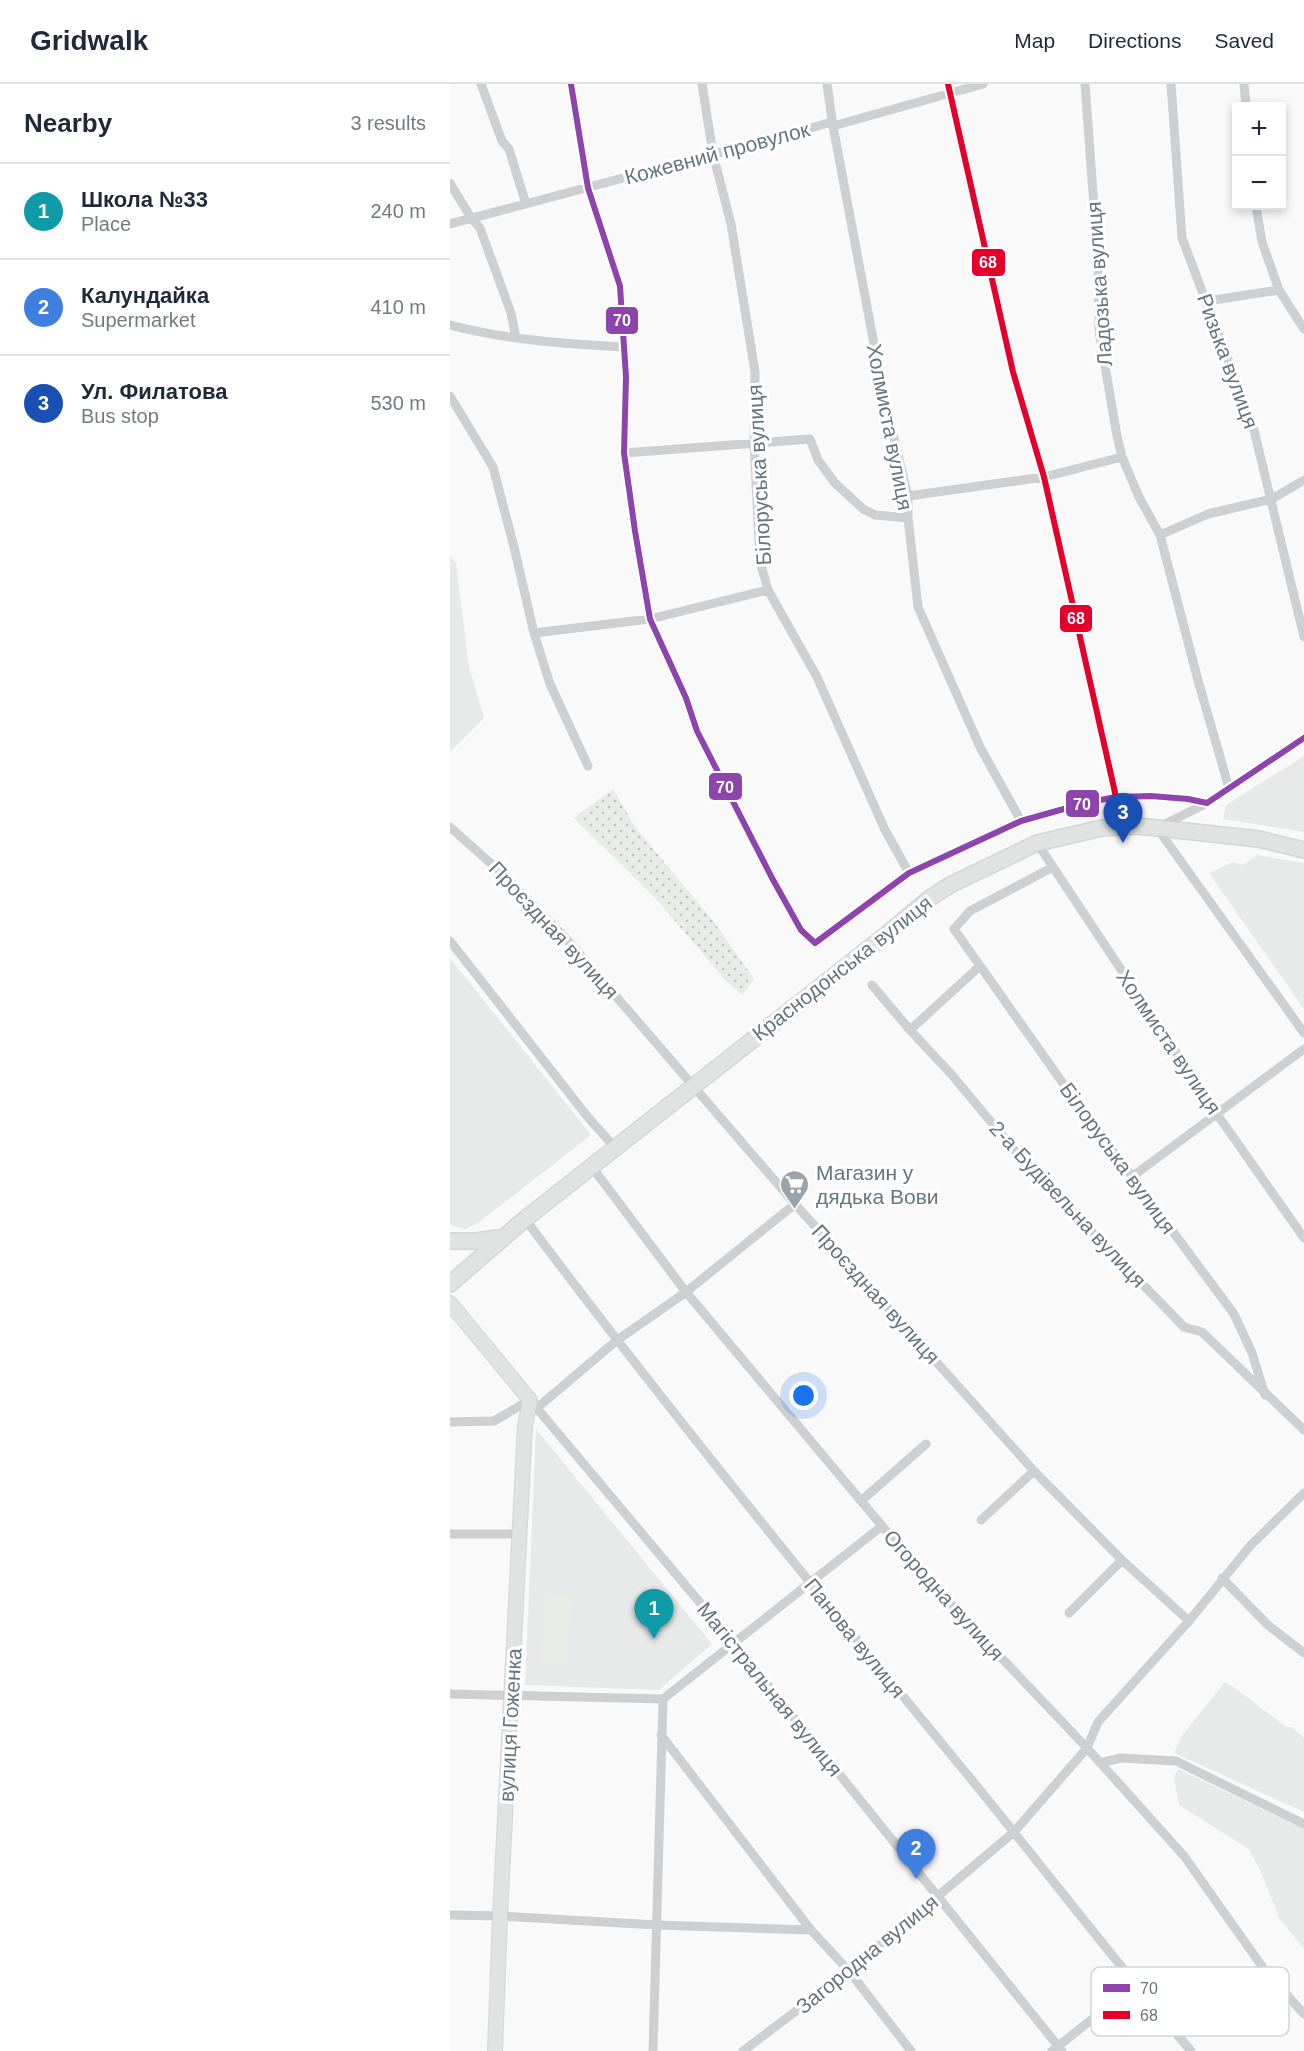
<!DOCTYPE html>
<html lang="en">
<head>
<meta charset="utf-8">
<style>
  :root { --surface:#fff; --page:#f2f2f3; --text:#1f2937; --muted:#747a83; --line:#e0e1e3; --accent:#56606c }
  body { margin:0; font-family:Arial,sans-serif; background:var(--page); color:var(--text) }
  .controls { position:absolute; right:18px; top:18px; display:grid; overflow:hidden; border-radius:0px; box-shadow:0 3px 9px #0003 }
  .controls button { width:54px; height:54px; display:grid; place-items:center; padding:0; border:0; border-bottom:2px solid var(--line); background:var(--surface); color:var(--text); font:30px sans-serif }
  .you { position:absolute; left:354px; top:1312px; width:21px; height:21px; margin:-15px; border:4px solid #fff; border-radius:50%; background:#1a73e8; box-shadow:0 0 0 9px #1a73e833 }
  .badge { display:grid; place-items:center; width:39px; height:39px; border-radius:50%; background:var(--accent); color:#fff; font-size:20px; font-weight:700 }
  .pin { position:absolute; translate:-50% -50px; filter:drop-shadow(0 2px 3px #0008) }
  .pin::after { content:''; position:absolute; top:32px; width:21px; height:18px; background:inherit; clip-path:polygon(0 0,100% 0,50% 100%) }
  .list { margin:0; padding:0; list-style:none }
  h2 { display:flex; justify-content:space-between; align-items:center; height:78px; margin:0; padding:0 24px; font-size:26px }
  h2 small { font-size:20px; font-weight:400; color:var(--muted) }
  .list li { display:grid; grid-template-columns:39px 1fr auto; gap:18px; align-items:center; box-sizing:border-box; height:96px; padding:0 24px; border-top:2px solid var(--line) }
  .list b { display:block; font-size:22px; white-space:nowrap }
  .list p { margin:0; font-size:20px; white-space:nowrap; color:var(--muted) }
  .list em { font-size:20px; font-style:normal; color:var(--muted) }
  .map { position:relative; flex:none; width:854px; height:1967px; overflow:hidden }
  header { display:flex; align-items:center; gap:36px; box-sizing:border-box; height:84px; padding:0 30px; background:var(--surface); border-bottom:2px solid var(--line) }
  header strong { font-size:28px }
  nav { display:flex; gap:33px; margin-inline-start:auto; font-size:21px }
  main { display:flex }
  aside { flex:1; background:var(--surface) }
  .map>svg:first-child { display:block }
  .built { fill:#e8e9e9 }
  .grass { fill:url(#grass-dots) }
  .garden { fill:#e8ebe6 }
  .lines { fill:none; stroke-linecap:round; stroke-linejoin:round }
  .secondary-casing { stroke:#d5d6d7; stroke-width:16 }
  .primary-casing { stroke:#d5d6d7; stroke-width:18 }
  .street { stroke:#cecfd0; stroke-width:9 }
  .secondary { stroke:#e1e2e2; stroke-width:14 }
  .primary { stroke:#e1e2e2; stroke-width:15 }
  .bus-1-casing { stroke:#fff; stroke-width:10 }
  .bus-2-casing { stroke:#fff; stroke-width:10 }
  .bus-1 { stroke:#8e44ad; stroke-width:6 }
  .bus-2 { stroke:#e4002b; stroke-width:6 }
  .labels { text-anchor:middle; dominant-baseline:central; stroke-width:6; stroke-linejoin:round; paint-order:stroke }
  .street-label { font-size:21px; fill:#657683; stroke:#fff }
  .poi-label { font-size:21px; fill:#657683; stroke:#fff; text-anchor:start }
  .key { fill:#fff; stroke:#d1d6da; stroke-width:1.5 }
  .key-label { font-size:16px; fill:#657683 }
  .line-badge { stroke:#fff; stroke-width:2 }
  .badge-label { font-size:16px; text-anchor:middle; font-weight:bold; fill:#fff }
</style>
</head>
<body>
<header>
<strong>Gridwalk</strong>
<nav><a>Map</a><a>Directions</a><a>Saved</a></nav>
</header>
<main>
<aside>
<h2>Nearby<small>3 results</small></h2>
<ul class="list">
<li><span class="badge" style="background:#0f9aa8">1</span><div><b>Школа №33</b><p>Place</p></div><em>240 m</em></li>
<li><span class="badge" style="background:#3f7fe0">2</span><div><b>Калундайка</b><p>Supermarket</p></div><em>410 m</em></li>
<li><span class="badge" style="background:#1a4fb4">3</span><div><b>Ул. Филатова</b><p>Bus stop</p></div><em>530 m</em></li>
</ul>
</aside>
<div class="map">
<svg width="854" height="1967" viewBox="0 0 854 1967">
  <defs>
    <pattern id="grass-dots" width="8" height="8" patternUnits="userSpaceOnUse" patternTransform="scale(1.5)"><rect width="8" height="8" fill="#e8ebe6"/><path d="M2 2h.1M6 6h.1" fill="none" stroke="#c0c3c0" stroke-width="1.8" stroke-linecap="round"/></pattern>
  </defs>
  <rect width="100%" height="100%" fill="#f9f9f9"/>
  <!-- built -->
  <path class="built" d="M 0,472 L 6,479 L 19,583 L 34,634 L 0,668 Z
    M 854,672 L 854,748 L 773,735 L 776,721 Z
    M 807,771 L 854,779 L 854,925 L 759,789 L 783,778 L 793,781 Z
    M 0,874 L 141,1051 L 28,1139 L 15,1145 L 0,1141 Z
    M 86,1345 L 262,1560 L 209,1606 L 75,1601 Z
    M 775,1598 L 785,1604 L 836,1643 L 841,1643 L 854,1654 L 854,1728 L 724,1669 L 731,1653 Z
    M 728,1685 L 854,1745 L 854,1865 L 829,1834 L 812,1790 L 799,1765 L 729,1721 L 724,1693 Z"/>
  <!-- grass -->
  <path class="grass" d="M 163,705 L 185,743 L 264,838 L 304,895 L 292,911 L 277,898 L 208,817 L 124,734 Z"/>
  <!-- garden -->
  <path class="garden" d="M 95,1509 L 123,1511 L 117,1582 L 90,1580 Z"/>
  <g class="lines">
    <defs>
      <path id="secondary" d="M 0,1219 L 80,1316 L 75,1342 L 50,1832 L 45,1967"/>
      <path id="primary" d="M 0,1157 L 26,1157 L 54,1153
        M 0,1200 L 75,1135 L 437,850 L 480,814 L 500,801 L 587,759 L 652,744 L 686,742 L 707,744 L 809,755 L 854,766"/>
    </defs>
    <!-- secondary casing -->
    <use href="#secondary" class="secondary-casing"/>
    <!-- primary casing -->
    <use href="#primary" class="primary-casing"/>
    <!-- street -->
    <path class="street" d="M 31,0 L 52,57 L 59,65 L 76,120
      M 121,0 L 138,104 L 170,202 L 176,293 L 174,369 L 185,447 L 200,535 L 236,614 L 247,647 L 322,794 L 351,846 L 365,859 L 459,789 L 571,737 L 635,719 L 666,713 L 701,712 L 738,715 L 757,719 L 854,654
      M 252,0 L 263,70 L 281,140 L 305,288 L 304,358 L 310,477 L 318,506 L 367,593 L 435,746 L 459,789
      M 377,0 L 383,42 L 434,313 L 458,412 L 458,434 L 468,523 L 530,663 L 571,737
      M 498,0 L 563,288 L 594,393 L 666,713
      M 635,0 L 648,177 L 649,247 L 667,352 L 672,373 L 689,413 L 710,451 L 749,600 L 779,704
      M 721,0 L 732,154 L 803,342 L 854,553
      M 794,0 L 796,22
      M 0,99 L 21,134 L 30,144 L 61,229 L 66,254
      M 806,122 L 812,158 L 829,206 L 854,245
      M 0,140 L 263,70 L 305,60 L 378,39 L 383,42 L 533,0
      M 757,217 L 829,206
      M 0,241 C 58,256 116,260 175,263
      M 0,312 L 43,383 L 64,463 L 84,549 L 100,600 L 138,682
      M 174,369 L 360,355 L 368,376 L 384,398 L 413,425 L 425,431 L 458,434
      M 458,412 L 594,393 L 672,373
      M 710,451 L 758,430 L 822,415 L 854,396
      M 84,549 L 200,535 L 318,506
      M 757,719 L 707,744 L 854,949
      M 0,743 L 54,791 L 120,859 L 345,1120 L 584,1387 L 672,1476 L 739,1537
      M 587,759 L 767,1030 L 854,1154
      M 603,783 L 520,827 L 504,845 L 617,1005 L 784,1230 L 802,1269 L 815,1311
      M 0,857 L 137,1032 L 166,1065
      M 530,882 L 460,946 L 502,991 L 575,1079 L 734,1243 L 752,1248 L 854,1346
      M 422,901 L 460,946
      M 142,1083 L 236,1208 L 432,1442 L 506,1526 L 637,1664 L 734,1772 L 816,1888 L 854,1930
      M 683,1092 L 854,965
      M 75,1135 C 215,1322 363,1503 512,1684 C 589,1778 663,1875 741,1967
      M 87,1324 L 166,1257 L 236,1208 L 345,1120
      M 0,1338 L 44,1337 L 80,1316 L 283,1558 L 612,1967
      M 411,1417 L 476,1360
      M 531,1436 L 584,1387
      M 0,1450 L 69,1450
      M 772,1494 L 819,1542 L 854,1569
      M 619,1529 L 672,1476
      M 0,1610 L 213,1615
      M 213,1615 L 432,1442
      M 211,1651 L 361,1846 L 399,1887 L 461,1967
      M 650,1679 L 671,1674 L 726,1677 L 854,1740
      M 0,1831 L 50,1832 L 207,1841 L 361,1846
      M 203,1967 L 213,1615
      M 293,1967 L 399,1887 L 564,1748 L 637,1664 L 648,1638 L 739,1537 L 800,1462 L 854,1409
      M 602,1967 L 685,1901"/>
    <!-- secondary -->
    <use href="#secondary" class="secondary"/>
    <!-- primary -->
    <use href="#primary" class="primary"/>
    <defs>
      <path id="bus-1" d="M 121,0 L 138,104 L 170,202 L 176,293 L 174,369 L 185,447 L 200,535 L 236,614 L 247,647 L 322,794 L 351,846 L 365,859 L 459,789 L 571,737 L 635,719 L 666,713 L 701,712 L 738,715 L 757,719 L 854,654"/>
      <path id="bus-2" d="M 498,0 L 563,288 L 594,393 L 666,713"/>
    </defs>
    <!-- bus-1 casing -->
    <use href="#bus-1" class="bus-1-casing"/>
    <!-- bus-2 casing -->
    <use href="#bus-2" class="bus-2-casing"/>
    <!-- bus-1 -->
    <use href="#bus-1" class="bus-1"/>
    <!-- bus-2 -->
    <use href="#bus-2" class="bus-2"/>
  </g>
  <!-- icons -->
  <defs>
    <symbol id="supermarket-pin" viewBox="-11 -11 22 30"><path d="M0 17L-7.5 6A9.5 9.5 0 1 1 7.5 6Z" fill="#99a4ac" stroke="#fff"/><path d="M-6-5.5h2.5l.6 2H6L4.5 2H-2.5L-4.4-4H-6ZM-1.5 3.2a1.3 1.3 0 1 0 .1 0ZM3 3.2a1.3 1.3 0 1 0 .1 0Z" fill="#fff"/></symbol>
  </defs>
  <g fill-rule="evenodd">
    <use href="#supermarket-pin" x="328" y="1084" width="33" height="45"/>
  </g>
  <g class="labels">
    <!-- street labels -->
    <g class="street-label">
      <text transform="translate(267 69) rotate(-15)">Кожевний провулок</text>
      <text transform="translate(649 200) rotate(-94)">Ладозька вулиця</text>
      <text transform="translate(778 277) rotate(70)">Ризька вулиця</text>
      <text transform="translate(440 343) rotate(79)">Холмиста вулиця</text>
      <text transform="translate(309 391) rotate(-93)">Білоруська вулиця</text>
      <text transform="translate(104 846) rotate(47)">Проєздная вулиця</text>
      <text transform="translate(392 884) rotate(-38)">Краснодонська вулиця</text>
      <text transform="translate(719 958) rotate(56)">Холмиста вулиця</text>
      <text transform="translate(668 1074) rotate(54)">Білоруська вулиця</text>
      <text transform="translate(618 1120) rotate(47)">2-а Будівельна вулиця</text>
      <text transform="translate(426 1210) rotate(48)">Проєздная вулиця</text>
      <text transform="translate(494 1511) rotate(48)">Огородна вулиця</text>
      <text transform="translate(405 1554) rotate(51)">Панова вулиця</text>
      <text transform="translate(320 1605) rotate(51)">Магістральная вулиця</text>
      <text transform="translate(60 1641) rotate(-87)">вулиця Гоженка</text>
      <text transform="translate(417 1870) rotate(-39)">Загородна вулиця</text>
    </g>
    <!-- poi labels -->
    <g class="poi-label">
      <text x="366" y="1088">Магазин у<tspan x="366" dy="24">дядька Вови</tspan></text>
    </g>
  </g>
  <!-- legend -->
  <rect x="641" y="1883" width="198" height="69" rx="9" class="key"/>
  <rect x="653" y="1900" width="27" height="8" fill="#8e44ad"/>
  <rect x="653" y="1927" width="27" height="8" fill="#e4002b"/>
  <g class="key-label">
    <text x="690" y="1910">70</text>
    <text x="690" y="1937">68</text>
  </g>
  <g class="line-badge">
    <rect x="521" y="164" width="35" height="29" rx="6" fill="#e4002b"/>
    <rect x="155" y="222" width="34" height="29" rx="6" fill="#8e44ad"/>
    <rect x="609" y="520" width="34" height="29" rx="6" fill="#e4002b"/>
    <rect x="258" y="688" width="35" height="29" rx="6" fill="#8e44ad"/>
    <rect x="615" y="705" width="35" height="29" rx="6" fill="#8e44ad"/>
  </g>
  <g class="badge-label">
    <text x="538" y="184">68</text>
    <text x="172" y="242">70</text>
    <text x="626" y="540">68</text>
    <text x="275" y="709">70</text>
    <text x="632" y="726">70</text>
  </g>
</svg>
<div class="controls">
<button>+</button>
<button>−</button>
</div>
<div class="you"></div>
<div class="pin badge" style="left:204px;top:1555px;background:#0f9aa8">1</div>
<div class="pin badge" style="left:466px;top:1795px;background:#3f7fe0">2</div>
<div class="pin badge" style="left:673px;top:759px;background:#1a4fb4">3</div>
</div>
</main>
</body>
</html>
